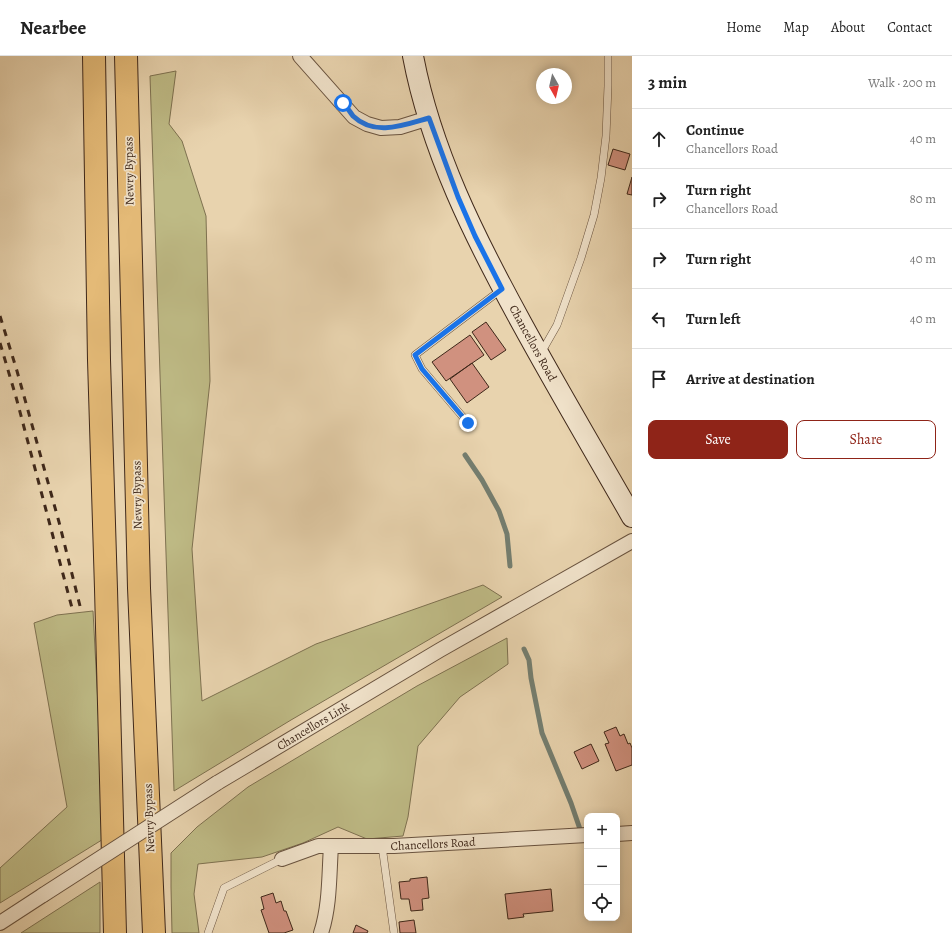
<!DOCTYPE html>
<html lang="en">
<head>
<meta charset="utf-8">
<style>
  :root { --surface:#fff; --page:#f2f2f2; --text:#222; --muted:#767676; --line:#e0e0e0; --accent:#8f2418 }
  body { margin:0; font-family:Alegreya,serif; background:var(--page); color:var(--text) }
  .controls { position:absolute; right:12px; bottom:12px; display:grid; overflow:hidden; border-radius:8px; box-shadow:0 2px 10px #0003 }
  .controls button { width:36px; height:36px; display:grid; place-items:center; padding:0; border:0; border-bottom:1px solid var(--line); background:var(--surface); color:var(--text); font:20px sans-serif }
  .compass { position:absolute; left:536px; top:12px; width:36px; height:36px; border-radius:50%; background:var(--surface); box-shadow:0 2px 10px #0003; rotate:172deg }
  .stop { position:absolute; width:12px; height:12px; margin:-9px; border:3px solid #1a73e8; border-radius:50%; background:#fff }
  .stop.end { background:#1a73e8; border-color:#fff; box-shadow:0 1px 4px #0008 }
  .list { margin:0; padding:0; list-style:none }
  h2 { display:flex; justify-content:space-between; align-items:center; height:52px; margin:0; padding:0 16px; font-size:17px }
  h2 small { font-size:13px; font-weight:400; color:var(--muted) }
  .list li { display:grid; grid-template-columns:26px 1fr auto; gap:12px; align-items:center; box-sizing:border-box; height:60px; padding:0 16px; border-top:1px solid var(--line) }
  .list b { display:block; font-size:15px; white-space:nowrap }
  .list p { margin:0; font-size:13px; white-space:nowrap; color:var(--muted) }
  .list em { font-size:13px; font-style:normal; color:var(--muted) }
  .actions { display:flex; gap:8px; padding:12px 16px }
  .actions a { flex:1; padding:9px 0; border:1px solid var(--accent); border-radius:8px; text-align:center; font-size:14px; color:var(--accent) }
  .actions .main { background:var(--accent); color:#fff }
  .icon { flex:none; width:22px; height:22px; fill:none; stroke:currentColor; stroke-width:2; stroke-linecap:round; stroke-linejoin:round }
  .map { position:relative; flex:none; width:632px; height:877px; overflow:hidden }
  header { display:flex; align-items:center; gap:24px; box-sizing:border-box; height:56px; padding:0 20px; background:var(--surface); border-bottom:1px solid var(--line) }
  header strong { font-size:19px }
  nav { display:flex; gap:22px; margin-inline-start:auto; font-size:14px }
  main { display:flex }
  aside { flex:1; background:var(--surface) }
  .map>svg:first-child { display:block }
  .green { fill:#beba85; stroke:#7e7150 }
  .lines { fill:none; stroke-linecap:round; stroke-linejoin:round }
  .stream { stroke:#747e70; stroke-width:5 }
  .building { fill:#d0917f; stroke:#3f281a }
  .lane-casing { stroke:#69533f; stroke-width:8 }
  .street-casing { stroke:#69533f; stroke-width:16 }
  .secondary-casing { stroke:#3f281a; stroke-width:22 }
  .highway-casing { stroke:#3f281a; stroke-width:24 }
  .lane { stroke:#f0e2ca; stroke-width:7 }
  .street { stroke:#f0e2ca; stroke-width:14 }
  .secondary { stroke:#f0e2ca; stroke-width:20 }
  .highway { stroke:#e4ba77; stroke-width:22 }
  .rail { stroke:#3f281a; stroke-width:3; stroke-dasharray:7 7; stroke-linecap:butt }
  .street-bridge-casing { stroke:#69533f; stroke-width:16; stroke-linecap:butt }
  .street-bridge { stroke:#f0e2ca; stroke-width:14 }
  .route { stroke:#1a73e8; stroke-width:5 }
  .labels { text-anchor:middle; dominant-baseline:central; stroke-width:3.5; stroke-linejoin:round; paint-order:stroke }
  .street-label { font-size:12px; fill:#3f281a; stroke:#f0e2ca }
</style>
</head>
<body>
<header>
<strong>Nearbee</strong>
<nav><a>Home</a><a>Map</a><a>About</a><a>Contact</a></nav>
</header>
<main>
<div class="map">
<svg width="632" height="877" viewBox="0 0 632 877">
  <rect width="100%" height="100%" fill="#e8d3ae"/>
  <filter id="stains"><feTurbulence type="fractalNoise" baseFrequency=".005" numOctaves="4"/><feColorMatrix values="0 0 0 0 .2 0 0 0 0 .09 0 0 0 0 .02 0 0 0 .5 -.17"/></filter>
  <radialGradient id="worn" r=".72"><stop offset=".6" stop-color="#630" stop-opacity="0"/><stop offset="1" stop-color="#630" stop-opacity=".3"/></radialGradient>
  <!-- green -->
  <path class="green" d="M 176,15 L 169,68 L 182,85 L 206,160 L 210,325 L 192,493 L 202,645 L 316,588 L 483,529 L 502,541 L 291,664 L 174,735 L 150,20 Z
    M 93,555 L 105,782 L 0,847 L 0,812 L 67,751 L 34,567 L 57,559 Z
    M 507,582 L 508,608 L 460,641 L 418,690 L 408,761 L 403,780 L 367,783 L 338,771 L 303,787 L 262,801 L 198,808 L 194,838 L 199,877 L 172,877 L 171,831 L 171,797 L 197,771 L 248,731 L 417,630 Z
    M 100,826 L 100,877 L 21,877 Z"/>
  <g class="lines">
    <!-- stream -->
    <path class="stream" d="M 465,399 L 482,424 L 499,455 L 507,478 L 510,510
      M 524,593 L 529,604 L 531,622 L 542,677 L 571,747 L 582,779"/>
  </g>
  <!-- building -->
  <path class="building" d="M 613,93 L 630,98 L 625,114 L 608,109 Z
    M 632,121 L 632,139 L 627,138 Z
    M 486,266 L 506,294 L 491,304 L 472,276 Z
    M 470,279 L 484,299 L 446,325 L 432,306 Z
    M 472,307 L 489,331 L 467,347 L 450,323 Z
    M 616,671 L 620,680 L 624,678 L 628,688 L 630,687 L 632,692 L 632,709 L 616,715 L 605,688 L 609,687 L 604,676 Z
    M 591,688 L 599,705 L 582,713 L 574,696 Z
    M 427,821 L 429,842 L 422,843 L 423,854 L 411,855 L 409,843 L 401,843 L 399,826 L 410,825 L 410,823 Z
    M 551,833 L 553,855 L 523,858 L 524,861 L 508,863 L 505,838 Z
    M 273,837 L 276,847 L 281,845 L 284,855 L 286,855 L 293,874 L 284,877 L 269,877 L 261,854 L 264,853 L 261,841 Z
    M 414,864 L 416,877 L 400,877 L 399,866 Z
    M 356,869 L 368,875 L 367,877 L 353,877 Z"/>
  <g class="lines">
    <defs>
      <path id="lane" d="M 541,297 L 557,269 L 581,202 L 594,159 L 601,122 L 606,80 L 608,30 L 608,0
        M 468,367 L 422,313 L 415,299 L 502,233
        M 382,790 L 394,877
        M 208,877 L 224,832 L 282,803"/>
      <path id="street" d="M 300,0 L 354,61 L 367,68 L 381,72 L 400,71 L 429,62
        M 217,727 L 440,594 L 632,485
        M 617,778 L 632,777
        M 282,803 L 318,790 L 394,790 L 587,779
        M 0,867 L 43,839
        M 321,877 C 330,850 329,819 331,790"/>
      <path id="secondary" d="M 413,0 C 431,95 475,182 521,266 C 557,332 595,396 632,461"/>
      <path id="highway" d="M 94,0 L 99,304 L 106,533 L 115,877
        M 126,0 L 139,532 L 154,877"/>
    </defs>
    <!-- lane casing -->
    <use href="#lane" class="lane-casing"/>
    <!-- street casing -->
    <use href="#street" class="street-casing"/>
    <!-- secondary casing -->
    <use href="#secondary" class="secondary-casing"/>
    <!-- highway casing -->
    <use href="#highway" class="highway-casing"/>
    <!-- lane -->
    <use href="#lane" class="lane"/>
    <!-- street -->
    <use href="#street" class="street"/>
    <!-- secondary -->
    <use href="#secondary" class="secondary"/>
    <!-- highway -->
    <use href="#highway" class="highway"/>
    <!-- rail -->
    <path class="rail" d="M 0,260 L 17,315 L 59,466 L 80,550
      M 0,287 L 16,341 L 72,552"/>
    <defs>
      <path id="street-bridge" d="M 43,839 L 217,727"/>
    </defs>
    <!-- street-bridge casing -->
    <use href="#street-bridge" class="street-bridge-casing"/>
    <!-- street-bridge -->
    <use href="#street-bridge" class="street-bridge"/>
  </g>
  <g class="lines">
    <!-- route -->
    <path class="route" d="M 343,47 C 347,51 350,56 353,60 C 375,81 404,69 429,62 L 458,141 L 475,180 L 502,233 L 415,299 L 422,313 L 468,367"/>
  </g>
  <g class="labels">
    <!-- street labels -->
    <g class="street-label">
      <text transform="translate(129 115) rotate(-91)">Newry Bypass</text>
      <text transform="translate(533 287) rotate(61)">Chancellors Road</text>
      <text transform="translate(137 439) rotate(-91)">Newry Bypass</text>
      <text transform="translate(313 670) rotate(-31)">Chancellors Link</text>
      <text transform="translate(149 762) rotate(-92)">Newry Bypass</text>
      <text transform="translate(433 788) rotate(-3)">Chancellors Road</text>
    </g>
  </g>
  <rect width="100%" height="100%" filter="url(#stains)"/>
  <rect width="100%" height="100%" fill="url(#worn)"/>
</svg>
<div class="controls">
<button>+</button>
<button>−</button>
<button><svg class="icon" aria-label="locate" viewBox="0 0 24 24"><circle cx="12" cy="12" r="6"/><path d="M12 2v4M12 18v4M2 12h4M18 12h4"/></svg></button>
</div>
<svg class="compass" viewBox="-18 -18 36 36"><path d="M0-13l5 13h-10z" fill="#e53935"/><path d="M0 13l5-13h-10z" fill="#767676"/></svg>
<div class="stop" style="left:343px;top:47px"></div>
<div class="stop end" style="left:468px;top:367px"></div>
</div>
<aside>
<h2>3 min<small>Walk · 200 m</small></h2>
<ul class="list">
<li><svg class="icon" aria-label="ahead" viewBox="0 0 24 24"><path d="M12 20V5M6 11l6-6 6 6"/></svg><div><b>Continue</b><p>Chancellors Road</p></div><em>40 m</em></li>
<li><svg class="icon" aria-label="right" viewBox="0 0 24 24"><path d="M7 20v-9h11M14 6l5 5-5 5"/></svg><div><b>Turn right</b><p>Chancellors Road</p></div><em>80 m</em></li>
<li><svg class="icon" aria-label="right" viewBox="0 0 24 24"><path d="M7 20v-9h11M14 6l5 5-5 5"/></svg><div><b>Turn right</b></div><em>40 m</em></li>
<li><svg class="icon" aria-label="left" viewBox="0 0 24 24"><path d="M17 20v-9H6M10 6l-5 5 5 5"/></svg><div><b>Turn left</b></div><em>40 m</em></li>
<li><svg class="icon" aria-label="arrive" viewBox="0 0 24 24"><path d="M6 21V4h12l-3 4 3 4H6"/></svg><div><b>Arrive at destination</b></div></li>
</ul>
<div class="actions"><a class="main">Save</a><a>Share</a></div>
</aside>
</main>
</body>
</html>
